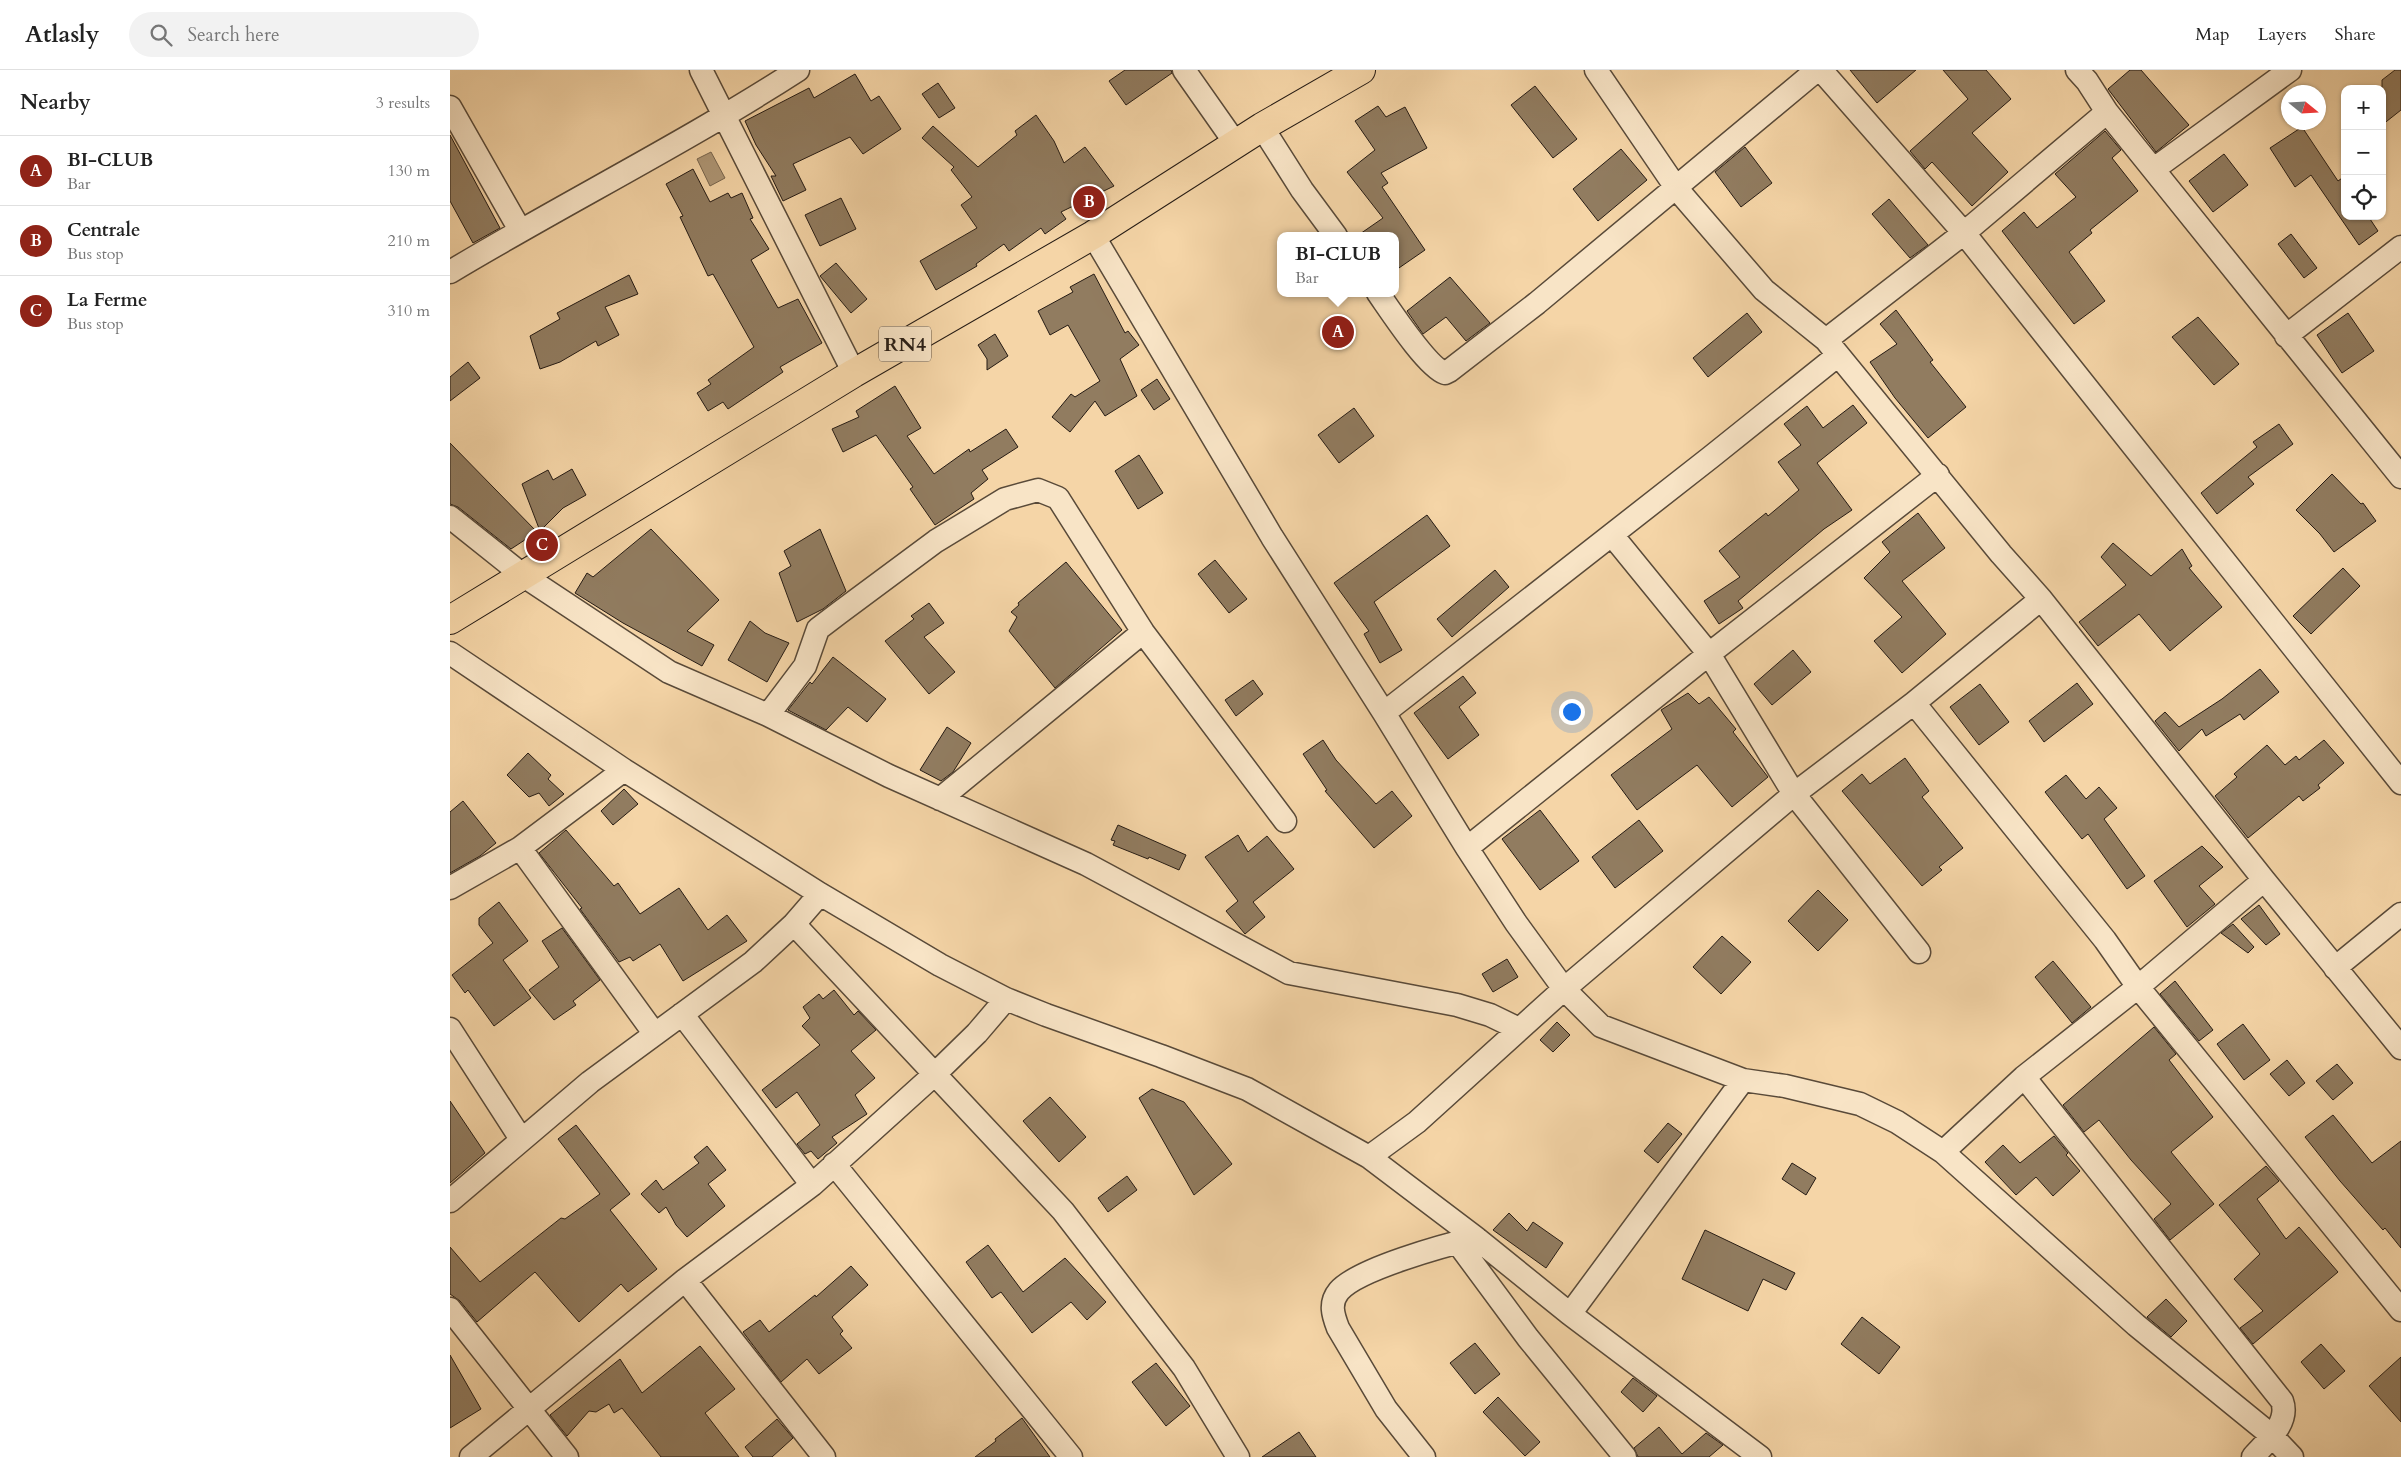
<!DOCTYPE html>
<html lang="en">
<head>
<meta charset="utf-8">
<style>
  :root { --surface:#fff; --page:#f2f2f2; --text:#222; --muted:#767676; --line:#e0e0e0; --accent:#8f2418 }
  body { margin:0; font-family:Cardo,serif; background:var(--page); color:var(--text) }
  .controls { position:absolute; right:15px; top:15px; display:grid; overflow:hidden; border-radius:10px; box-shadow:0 1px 4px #0004 }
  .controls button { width:45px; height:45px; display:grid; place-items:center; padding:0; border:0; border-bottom:1px solid var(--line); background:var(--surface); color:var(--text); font:25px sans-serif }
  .compass { position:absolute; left:1831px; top:15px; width:45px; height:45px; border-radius:50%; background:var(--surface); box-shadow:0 1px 4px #0004; rotate:108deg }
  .you { position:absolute; left:1121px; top:641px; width:18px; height:18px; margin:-12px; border:4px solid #fff; border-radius:50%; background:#1a73e8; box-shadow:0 0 0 8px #1a73e833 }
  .badge { display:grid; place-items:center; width:32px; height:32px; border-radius:50%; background:var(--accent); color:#fff; font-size:16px; font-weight:700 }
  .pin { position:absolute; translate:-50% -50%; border:2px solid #fff; box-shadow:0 1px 5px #0006 }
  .popup { position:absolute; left:827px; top:162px; width:122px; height:65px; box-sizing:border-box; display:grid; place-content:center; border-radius:10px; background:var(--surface); filter:drop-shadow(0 1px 4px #0005); font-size:16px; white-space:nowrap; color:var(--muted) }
  .popup b { font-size:19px; color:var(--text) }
  .popup::after { content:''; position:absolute; left:50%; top:100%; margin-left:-10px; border:10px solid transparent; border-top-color:var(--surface) }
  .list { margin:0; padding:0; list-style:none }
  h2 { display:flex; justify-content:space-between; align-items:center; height:65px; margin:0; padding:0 20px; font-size:21px }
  h2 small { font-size:16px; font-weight:400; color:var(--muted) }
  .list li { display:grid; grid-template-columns:32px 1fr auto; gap:15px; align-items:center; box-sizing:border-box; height:70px; padding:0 20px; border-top:1px solid var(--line) }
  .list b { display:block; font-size:19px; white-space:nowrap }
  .list p { margin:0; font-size:16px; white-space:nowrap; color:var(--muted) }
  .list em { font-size:16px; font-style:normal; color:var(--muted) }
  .icon { flex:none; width:28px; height:28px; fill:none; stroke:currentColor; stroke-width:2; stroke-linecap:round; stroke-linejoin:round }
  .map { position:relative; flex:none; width:1951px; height:1387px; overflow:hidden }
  header { display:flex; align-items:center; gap:30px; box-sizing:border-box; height:70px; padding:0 25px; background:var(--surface); border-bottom:1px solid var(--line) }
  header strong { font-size:24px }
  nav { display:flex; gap:28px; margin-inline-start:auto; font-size:18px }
  .search { width:350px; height:45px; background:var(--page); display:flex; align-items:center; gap:12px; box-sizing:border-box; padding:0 18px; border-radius:28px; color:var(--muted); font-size:19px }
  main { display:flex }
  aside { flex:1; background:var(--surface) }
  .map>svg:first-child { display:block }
  .water { fill:#ae9675; stroke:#77654e }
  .building { fill:#917c60; stroke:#251b14 }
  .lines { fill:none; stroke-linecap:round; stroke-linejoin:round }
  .street-casing { stroke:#594a39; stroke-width:25 }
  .highway-casing { stroke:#251b14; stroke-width:30 }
  .street { stroke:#f8e4c6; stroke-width:22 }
  .highway { stroke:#f5d5a7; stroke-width:28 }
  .labels { text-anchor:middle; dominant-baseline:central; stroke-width:4; stroke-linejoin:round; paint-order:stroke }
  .shield { fill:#f8e4c6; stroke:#645749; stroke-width:1 }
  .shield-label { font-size:20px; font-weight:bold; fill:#251b14 }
</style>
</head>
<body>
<header>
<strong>Atlasly</strong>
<div class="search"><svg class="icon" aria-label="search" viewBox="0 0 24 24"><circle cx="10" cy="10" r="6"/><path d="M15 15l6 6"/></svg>Search here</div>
<nav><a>Map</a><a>Layers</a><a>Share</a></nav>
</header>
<main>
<aside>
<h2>Nearby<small>3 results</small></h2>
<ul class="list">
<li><span class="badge">A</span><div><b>BI-CLUB</b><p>Bar</p></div><em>130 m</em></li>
<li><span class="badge">B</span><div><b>Centrale</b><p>Bus stop</p></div><em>210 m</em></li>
<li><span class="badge">C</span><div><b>La Ferme</b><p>Bus stop</p></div><em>310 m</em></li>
</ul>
</aside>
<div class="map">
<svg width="1951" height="1387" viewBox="0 0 1951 1387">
  <rect width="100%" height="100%" fill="#f5d5a7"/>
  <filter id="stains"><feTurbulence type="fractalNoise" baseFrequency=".004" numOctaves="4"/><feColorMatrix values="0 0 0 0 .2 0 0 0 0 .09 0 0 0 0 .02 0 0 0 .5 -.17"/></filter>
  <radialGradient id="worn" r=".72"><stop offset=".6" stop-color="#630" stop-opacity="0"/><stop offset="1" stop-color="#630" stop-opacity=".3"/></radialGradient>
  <!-- water -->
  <path class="water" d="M 261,82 L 275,108 L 260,116 L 247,89 Z"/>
  <!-- building -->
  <path class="building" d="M 675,0 L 721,0 L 722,3 L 676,35 L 659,11 Z
    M 1400,0 L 1466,0 L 1427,33 Z
    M 1493,0 L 1536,0 L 1561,29 L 1522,63 L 1558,102 L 1522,136 L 1482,92 L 1475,99 L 1460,81 L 1518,29 Z
    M 1680,0 L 1691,0 L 1739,55 L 1706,82 L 1658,19 Z
    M 1945,0 L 1951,0 L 1951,40 L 1932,55 L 1932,10 Z
    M 405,4 L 421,31 L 429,26 L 451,59 L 413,84 L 400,67 L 343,94 L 356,120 L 333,131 L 321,106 L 326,106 L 306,75 L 295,51 L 359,18 L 364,28 Z
    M 488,13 L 505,38 L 489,48 L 472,24 Z
    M 1085,16 L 1127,69 L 1103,88 L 1061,35 Z
    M 928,36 L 936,47 L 955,37 L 977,78 L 931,103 L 938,113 L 932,117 L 975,180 L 946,200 L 946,166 L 907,166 L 933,148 L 897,102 L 925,80 L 905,51 Z
    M 586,45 L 604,71 L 614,93 L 635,77 L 664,116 L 611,142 L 616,149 L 595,164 L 591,158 L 559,181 L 554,174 L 526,194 L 527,196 L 486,220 L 470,191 L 527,158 L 511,135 L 522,127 L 501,100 L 504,97 L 472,68 L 483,56 L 528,97 L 567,65 L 565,61 Z
    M 1852,57 L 1888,111 L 1895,106 L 1895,146 L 1918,146 L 1928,161 L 1909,175 L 1861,105 L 1845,117 L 1820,78 Z
    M 1655,61 L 1671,80 L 1662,88 L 1688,121 L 1640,160 L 1642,163 L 1619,182 L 1655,231 L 1624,254 L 1552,161 L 1574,142 L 1587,158 L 1626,127 L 1605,104 Z
    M 0,65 L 50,158 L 23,173 L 0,131 Z
    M 1295,77 L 1322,113 L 1291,137 L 1265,102 Z
    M 1171,79 L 1197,110 L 1148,151 L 1123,119 Z
    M 1774,84 L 1798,115 L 1763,142 L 1739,111 Z
    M 243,99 L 260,132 L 278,123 L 281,128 L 292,123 L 303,148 L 300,149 L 319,179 L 301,190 L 328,238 L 348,229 L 372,273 L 330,297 L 333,302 L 278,339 L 273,332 L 258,341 L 247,323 L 261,314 L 258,310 L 304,277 L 263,204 L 258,206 L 230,147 L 233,146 L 216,114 Z
    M 391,128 L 406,159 L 370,176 L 355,145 Z
    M 1439,129 L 1478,175 L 1460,188 L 1422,144 Z
    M 1841,164 L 1867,198 L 1854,208 L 1828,174 Z
    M 386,193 L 417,229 L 401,243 L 370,206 Z
    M 644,204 L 675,263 L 678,261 L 689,275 L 670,289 L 687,326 L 655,346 L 645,331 L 620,362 L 602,347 L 621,324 L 625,327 L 650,311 L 618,255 L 600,265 L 588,241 L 623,222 L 620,217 Z
    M 179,205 L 188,224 L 155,237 L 169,265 L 148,276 L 146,271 L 110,292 L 90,299 L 80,266 L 110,249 L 107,243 Z
    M 1000,207 L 1040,253 L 1016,271 L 996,247 L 973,264 L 957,241 Z
    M 1446,240 L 1483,290 L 1480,292 L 1516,337 L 1478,368 L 1445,328 L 1420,292 L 1447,274 L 1430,254 Z
    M 1297,243 L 1312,262 L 1258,307 L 1243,288 Z
    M 1898,243 L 1924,281 L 1892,303 L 1867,265 Z
    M 1748,247 L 1789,294 L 1764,315 L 1722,267 Z
    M 545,264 L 558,286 L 537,300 L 537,289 L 528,275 Z
    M 18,292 L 30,308 L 0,331 L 0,307 Z
    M 707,309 L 720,329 L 704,340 L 691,320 Z
    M 445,316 L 471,358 L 457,366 L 484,404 L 519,379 L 520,382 L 556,359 L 568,377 L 532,400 L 538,409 L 521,423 L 524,429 L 485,455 L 460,419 L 463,417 L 426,365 L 393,382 L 382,359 L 409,347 L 406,341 Z
    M 1403,335 L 1417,353 L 1367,393 L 1402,440 L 1374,459 L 1288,531 L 1293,538 L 1269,554 L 1254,531 L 1290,507 L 1269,481 L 1316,443 L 1318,446 L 1349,420 L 1328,392 L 1351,375 L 1334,354 L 1357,336 L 1373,358 Z
    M 904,338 L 924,366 L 889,393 L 868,365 Z
    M 1829,354 L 1843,374 L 1798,407 L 1804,414 L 1767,444 L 1751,423 L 1807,377 L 1803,372 Z
    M 0,373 L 87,462 L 61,479 L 8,437 L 0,434 Z
    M 689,385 L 713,423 L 688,439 L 665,401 Z
    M 122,399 L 136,425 L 113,438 L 90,461 L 72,414 L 98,400 L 103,410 Z
    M 1882,404 L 1911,434 L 1913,433 L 1926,451 L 1884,482 L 1870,464 L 1846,440 Z
    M 1468,443 L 1495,478 L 1452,511 L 1496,564 L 1452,603 L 1424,571 L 1452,547 L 1414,508 L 1440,482 L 1432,472 Z
    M 977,445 L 1000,476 L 924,532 L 952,580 L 930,593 L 914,564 L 919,561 L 884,513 Z
    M 201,459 L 269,530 L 237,561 L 264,575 L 252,596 L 173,553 L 125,523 L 137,503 L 143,507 Z
    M 370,459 L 396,521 L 373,539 L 347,552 L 329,503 L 341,496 L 334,481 Z
    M 1663,473 L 1701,506 L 1732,479 L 1742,496 L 1739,498 L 1772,537 L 1720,581 L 1689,544 L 1648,576 L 1629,552 L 1676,515 L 1651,487 Z
    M 765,490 L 797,529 L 779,543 L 748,504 Z
    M 616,492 L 672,560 L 605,618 L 559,561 L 567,547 L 561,542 L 569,535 L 568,533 Z
    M 1893,498 L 1910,516 L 1861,564 L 1843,546 Z
    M 1045,500 L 1059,517 L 1002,567 L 987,549 Z
    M 479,533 L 494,553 L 474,567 L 505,602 L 479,624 L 435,571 L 464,549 L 461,546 Z
    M 300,551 L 315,563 L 339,573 L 317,612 L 278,590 Z
    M 1343,580 L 1361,602 L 1322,635 L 1304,614 Z
    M 383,587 L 436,629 L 417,652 L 398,637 L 376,660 L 338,640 L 360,612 L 362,614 Z
    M 1810,599 L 1829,622 L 1794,650 L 1790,644 L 1756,666 L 1752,659 L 1729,681 L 1705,651 L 1715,642 L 1729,657 L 1772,629 Z
    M 1013,606 L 1026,623 L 1009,637 L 1029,665 L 998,689 L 964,643 Z
    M 803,610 L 813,624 L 786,646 L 775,630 Z
    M 1627,613 L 1643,634 L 1594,672 L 1579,651 Z
    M 1530,614 L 1559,652 L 1529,675 L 1500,637 Z
    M 1238,623 L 1249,634 L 1259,627 L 1286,659 L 1283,662 L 1318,707 L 1282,737 L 1247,695 L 1187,740 L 1161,705 L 1222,659 L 1211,640 Z
    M 497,657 L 521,673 L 503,702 L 491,711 L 470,700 Z
    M 873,670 L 886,690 L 926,734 L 942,721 L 962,746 L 924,778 L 875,721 L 877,720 L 853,684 Z
    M 1874,670 L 1894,693 L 1868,715 L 1870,718 L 1853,731 L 1849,726 L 1798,768 L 1765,726 L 1787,707 L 1784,704 L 1817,675 L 1835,695 L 1846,686 L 1849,690 Z
    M 78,683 L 101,705 L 98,709 L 114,724 L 99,736 L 89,723 L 79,727 L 57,705 Z
    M 1455,688 L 1479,721 L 1472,727 L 1513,778 L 1489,797 L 1492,800 L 1472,816 L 1392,721 L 1412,704 L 1420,714 Z
    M 1616,705 L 1636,729 L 1649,717 L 1667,738 L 1654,749 L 1695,806 L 1677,819 L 1638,764 L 1632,769 L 1595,722 Z
    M 174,719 L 188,734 L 163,755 L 151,741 Z
    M 13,731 L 46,773 L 30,786 L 0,803 L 0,742 Z
    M 1090,740 L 1129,791 L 1090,820 L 1052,769 Z
    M 1189,750 L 1213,781 L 1165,818 L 1142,787 Z
    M 668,755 L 736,785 L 729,800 L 699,787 L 698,789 L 663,775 L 665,771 L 661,770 Z
    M 116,760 L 164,816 L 168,813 L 190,844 L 229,818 L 258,860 L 277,845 L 297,871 L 233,911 L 210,874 L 183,891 L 180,887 L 169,892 L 130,839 L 132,838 L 89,783 Z
    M 788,765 L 798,782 L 817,766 L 844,799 L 803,832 L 815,847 L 795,864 L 776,841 L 788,831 L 755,787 Z
    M 1752,776 L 1773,797 L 1749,816 L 1765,834 L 1737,857 L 1704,811 Z
    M 1368,820 L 1398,850 L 1368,881 L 1338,851 Z
    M 49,832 L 78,871 L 53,890 L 81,928 L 44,956 L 18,920 L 15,923 L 2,905 L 43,873 L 29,855 L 29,848 Z
    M 1809,835 L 1830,864 L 1816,875 L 1791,849 Z
    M 1783,854 L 1804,877 L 1798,883 L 1771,863 Z
    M 112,858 L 150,910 L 123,931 L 126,935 L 104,950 L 79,920 L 109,897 L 92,871 Z
    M 1272,866 L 1301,892 L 1271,924 L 1243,897 Z
    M 1057,889 L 1068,907 L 1043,922 L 1032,904 Z
    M 1603,891 L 1641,937 L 1622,953 L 1585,907 Z
    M 1725,911 L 1763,960 L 1749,971 L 1710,924 Z
    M 384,920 L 404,945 L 408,941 L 426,960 L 401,981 L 425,1008 L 405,1025 L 417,1044 L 382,1067 L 387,1073 L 368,1089 L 361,1081 L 355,1084 L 347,1074 L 370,1055 L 347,1022 L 326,1038 L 312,1020 L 370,975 L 352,956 L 360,948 L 353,937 L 369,924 L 373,929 Z
    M 1107,952 L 1120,965 L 1103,982 L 1090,970 Z
    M 1793,954 L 1820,990 L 1794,1010 L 1767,974 Z
    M 1704,957 L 1726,984 L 1719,990 L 1763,1047 L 1721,1082 L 1764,1134 L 1720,1170 L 1704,1149 L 1721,1134 L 1681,1090 L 1649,1050 L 1634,1062 L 1613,1035 Z
    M 1837,990 L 1855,1013 L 1839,1026 L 1820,1004 Z
    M 1887,994 L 1903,1013 L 1883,1030 L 1866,1011 Z
    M 702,1019 L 734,1032 L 782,1094 L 744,1125 L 689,1028 Z
    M 600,1027 L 636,1067 L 609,1092 L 573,1051 Z
    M 0,1031 L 35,1083 L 0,1113 Z
    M 1883,1045 L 1922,1093 L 1951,1071 L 1951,1178 L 1935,1158 L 1933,1160 L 1890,1111 L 1855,1067 Z
    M 1218,1053 L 1232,1064 L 1208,1093 L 1194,1081 Z
    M 126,1055 L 180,1124 L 160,1140 L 207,1199 L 178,1222 L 171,1214 L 129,1252 L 85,1202 L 27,1252 L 10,1231 L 0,1224 L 0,1177 L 30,1212 L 111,1148 L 115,1149 L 150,1124 L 108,1069 Z
    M 1604,1066 L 1618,1083 L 1616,1085 L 1630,1101 L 1603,1126 L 1586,1107 L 1566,1125 L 1535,1092 L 1553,1075 L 1570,1093 Z
    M 257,1076 L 276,1100 L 258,1114 L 275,1136 L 237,1167 L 226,1155 L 216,1137 L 209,1143 L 191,1124 L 206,1110 L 213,1120 L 249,1093 L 244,1087 Z
    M 1342,1093 L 1366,1108 L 1356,1125 L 1332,1109 Z
    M 1816,1096 L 1829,1111 L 1807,1129 L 1836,1169 L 1849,1157 L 1888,1202 L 1803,1274 L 1790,1258 L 1813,1241 L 1784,1209 L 1810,1184 L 1769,1135 Z
    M 677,1106 L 687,1120 L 658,1142 L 648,1128 Z
    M 1059,1143 L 1077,1161 L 1083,1152 L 1113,1173 L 1096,1198 L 1043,1160 Z
    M 1255,1160 L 1345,1203 L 1336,1220 L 1313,1209 L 1298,1241 L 1232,1209 Z
    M 538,1175 L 573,1222 L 615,1188 L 656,1232 L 637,1250 L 621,1232 L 582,1263 L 551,1222 L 542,1228 L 516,1192 Z
    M 401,1196 L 418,1215 L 382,1247 L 393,1261 L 390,1264 L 402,1278 L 369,1304 L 357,1289 L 331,1312 L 293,1262 L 310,1250 L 319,1262 L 365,1225 L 366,1227 Z
    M 1716,1229 L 1737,1251 L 1721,1267 L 1697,1247 Z
    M 1412,1247 L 1450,1277 L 1429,1304 L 1391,1274 Z
    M 1025,1273 L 1050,1304 L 1025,1324 L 1000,1293 Z
    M 1871,1274 L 1895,1301 L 1874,1319 L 1851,1292 Z
    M 250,1276 L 285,1319 L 255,1343 L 289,1387 L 211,1387 L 172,1338 L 164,1343 L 159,1334 L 146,1342 L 139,1341 L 117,1366 L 100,1345 L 170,1289 L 192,1323 Z
    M 0,1285 L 31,1339 L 0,1358 Z
    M 1951,1287 L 1951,1352 L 1919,1316 Z
    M 706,1293 L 740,1336 L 716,1356 L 682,1312 Z
    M 1183,1308 L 1207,1326 L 1193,1342 L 1171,1322 Z
    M 1048,1327 L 1090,1372 L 1075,1386 L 1033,1342 Z
    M 572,1348 L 600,1387 L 525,1387 L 546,1371 L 545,1369 Z
    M 327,1349 L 343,1368 L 322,1387 L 303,1387 L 295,1377 Z
    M 1209,1357 L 1232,1384 L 1256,1363 L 1273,1375 L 1259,1387 L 1188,1387 L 1184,1378 Z
    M 849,1362 L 866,1387 L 812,1387 Z"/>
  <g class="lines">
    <defs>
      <path id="street" d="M 251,0 L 404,303
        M 734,0 L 786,74
        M 1146,0 L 1227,119 L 1314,220 L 1376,270 L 1551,484 L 1591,529 L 1814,810 L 1951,978
        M 1371,0 L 1514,163 L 1951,713
        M 1627,0 L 1637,11 L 1657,42 L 1951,407
        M 0,37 L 70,160
        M 812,57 L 852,120 L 886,166
        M 1704,99 L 1840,0
        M 643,165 L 822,467 L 934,643 L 1017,778 L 1066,853 L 1114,919 L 1151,956 L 1293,1010 L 1335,1016 L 1410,1034 L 1447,1052 L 1493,1082 L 1686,1255 L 1821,1365 L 1842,1387
        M 0,202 C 115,133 235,73 348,0
        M 928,223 C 940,240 977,297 995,303 L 999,301 L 1087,233 L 1367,0
        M 1836,266 L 1951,177
        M 1376,270 L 1514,163 L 1657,42
        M 0,447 L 74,506 L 219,602 L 318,645 L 439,706 L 636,794 L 839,903 L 1007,935 L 1040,945 L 1069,959
        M 1162,465 L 1259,584 L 1344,724 L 1469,882
        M 0,583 L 174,700 L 370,824 L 490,895 L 556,929 L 596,945 L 711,986 L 797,1019 L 919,1087 L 1026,1168 L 1120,1244 L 1310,1387
        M 1464,633 L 1655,870 L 1688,917 L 1951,1240
        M 934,643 L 1261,387 L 1387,286
        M 318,645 L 355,596 L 368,559 L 389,543 L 486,471 L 555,429 L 588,420 L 608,428 L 693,562 L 835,751
        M 490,729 L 693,562
        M 70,778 L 204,963
        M 1017,778 L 1259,584 L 1488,405
        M 0,818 L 70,778 L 174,700
        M 344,854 L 613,1141 L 734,1298 L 788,1387
        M 1885,898 L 1951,844
        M 232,944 L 362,1115
        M 0,959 L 71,1069
        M 1574,1007 L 1832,1331 C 1840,1353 1816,1372 1803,1387
        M 1493,1082 L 1574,1007 L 1688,917 L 1814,810
        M 919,1087 L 967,1052 L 1114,919 L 1344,724 L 1464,633 L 1591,529
        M 384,1094 L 621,1387
        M 0,1131 L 140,1012 L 303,892 L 344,854 L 370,824
        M 1007,1172 L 1078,1268 L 1175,1387
        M 235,1210 L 374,1387
        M 0,1239 L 117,1387
        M 1120,1244 L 1293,1010
        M 21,1387 L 235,1210 L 362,1115 L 486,1003 L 527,963 L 556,929
        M 974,1387 L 936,1339 L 888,1258 C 883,1245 879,1233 889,1221 C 908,1199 995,1175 1026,1168"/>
      <path id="highway" d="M 0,550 L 404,303 L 643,165 L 812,57 L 911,0"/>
    </defs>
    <!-- street casing -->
    <use href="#street" class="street-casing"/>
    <!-- highway casing -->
    <use href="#highway" class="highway-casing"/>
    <!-- street -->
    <use href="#street" class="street"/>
    <!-- highway -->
    <use href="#highway" class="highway"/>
  </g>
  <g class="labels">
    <!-- shield labels -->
    <rect class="shield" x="429" y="256.5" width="52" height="35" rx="4"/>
    <g class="shield-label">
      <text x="455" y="274">RN4</text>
    </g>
  </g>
  <rect width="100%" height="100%" filter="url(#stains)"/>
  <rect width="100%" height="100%" fill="url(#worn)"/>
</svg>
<div class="controls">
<button>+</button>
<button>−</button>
<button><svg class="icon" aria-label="locate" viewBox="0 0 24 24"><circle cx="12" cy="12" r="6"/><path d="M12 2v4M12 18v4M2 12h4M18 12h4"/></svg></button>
</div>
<svg class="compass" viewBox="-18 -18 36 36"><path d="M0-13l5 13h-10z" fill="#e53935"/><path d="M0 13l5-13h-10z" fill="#767676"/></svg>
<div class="you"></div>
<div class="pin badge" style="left:888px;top:262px">A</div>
<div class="popup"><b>BI-CLUB</b>Bar</div>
<div class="pin badge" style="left:639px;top:132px">B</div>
<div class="pin badge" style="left:92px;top:475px">C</div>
</div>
</main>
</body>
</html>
